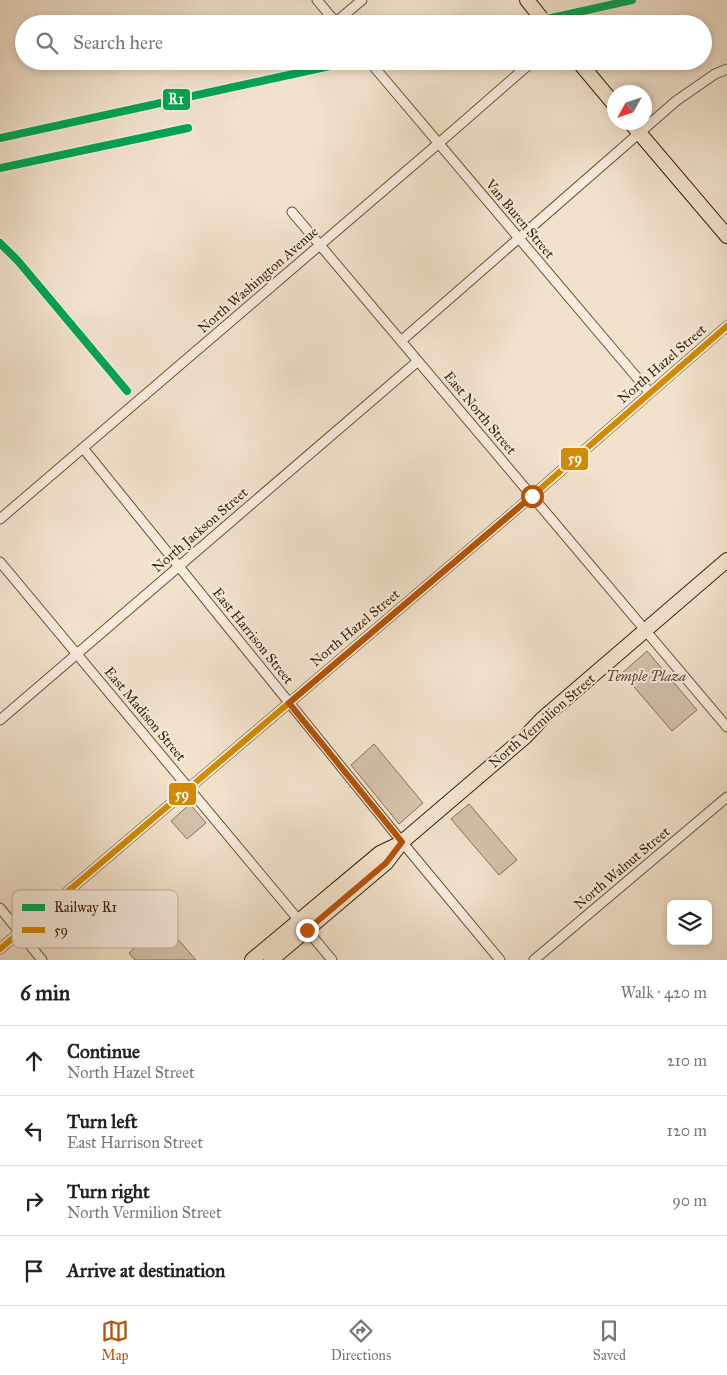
<!DOCTYPE html>
<html lang="en">
<head>
<meta charset="utf-8">
<style>
  :root { --surface:#fff; --page:#f2f2f2; --text:#222; --muted:#767676; --line:#e0e0e0; --accent:#b45309 }
  body { margin:0; font-family:"IM FELL Great Primer",serif; background:var(--page); color:var(--text) }
  .controls { position:absolute; right:15px; bottom:15px; display:grid; overflow:hidden; border-radius:8px; box-shadow:0 2px 8px #0003 }
  .controls button { width:45px; height:45px; display:grid; place-items:center; padding:0; border:0; border-bottom:1px solid var(--line); background:var(--surface); color:var(--text); font:25px sans-serif }
  .compass { position:absolute; left:607px; top:85px; width:45px; height:45px; border-radius:50%; background:var(--surface); box-shadow:0 2px 8px #0003; rotate:230deg }
  .stop { position:absolute; width:15px; height:15px; margin:-11px; border:4px solid #b45309; border-radius:50%; background:#fff }
  .stop.end { background:#b45309; border-color:#fff; box-shadow:0 1px 5px #0008 }
  .list { margin:0; padding:0; list-style:none }
  h2 { display:flex; justify-content:space-between; align-items:center; height:65px; margin:0; padding:0 20px; font-size:21px }
  h2 small { font-size:16px; font-weight:400; color:var(--muted) }
  .list li { display:grid; grid-template-columns:32px 1fr auto; gap:15px; align-items:center; box-sizing:border-box; height:70px; padding:0 20px; border-top:1px solid var(--line) }
  .list b { display:block; font-size:19px; white-space:nowrap }
  .list p { margin:0; font-size:16px; white-space:nowrap; color:var(--muted) }
  .list em { font-size:16px; font-style:normal; color:var(--muted) }
  .icon { flex:none; width:28px; height:28px; fill:none; stroke:currentColor; stroke-width:2; stroke-linecap:round; stroke-linejoin:round }
  .map { position:relative; flex:none; width:727px; height:960px; overflow:hidden }
  .search { position:absolute; background:var(--surface); box-shadow:0 2px 8px #0003; left:15px; right:15px; top:15px; height:55px; display:flex; align-items:center; gap:12px; box-sizing:border-box; padding:0 18px; border-radius:28px; color:var(--muted); font-size:19px }
  .sheet { height:345px; background:var(--surface) }
  nav { display:flex; justify-content:space-around; align-items:center; box-sizing:border-box; height:70px; border-top:1px solid var(--line); background:var(--surface); font-size:14px; color:var(--muted) }
  nav a { display:grid; justify-items:center; gap:2px }
  nav .on { color:var(--accent) }
  .map>svg:first-child { display:block }
  .green { fill:#d3c1a9; stroke:#887156 }
  .lines { fill:none; stroke-linecap:round; stroke-linejoin:round }
  .minor-casing { stroke:#6a5135; stroke-width:11 }
  .primary-casing { stroke:#3c2103; stroke-width:16 }
  .minor { stroke:#f7ecdd; stroke-width:9 }
  .primary { stroke:#f2e2cb; stroke-width:14 }
  .bus-1-casing { stroke:#f7ecdd; stroke-width:10 }
  .bus-1 { stroke:#d28b01; stroke-width:6 }
  .rail-1-casing { stroke:#f7ecdd; stroke-width:11 }
  .rail-1 { stroke:#00a651; stroke-width:8 }
  .route { stroke:#b45309; stroke-width:6 }
  .labels { text-anchor:middle; dominant-baseline:central; stroke-width:4; stroke-linejoin:round; paint-order:stroke }
  .street-label { font-size:14px; fill:#3c2103; stroke:#f7ecdd }
  .park-label { font-size:14px; font-style:italic; fill:#62492c; stroke:#f7ecdd }
  .key { fill:#f7ecdd; stroke:#bfaf9c; stroke-width:1 }
  .key-label { font-size:14px; fill:#3c2103 }
  .line-badge { stroke:#f7ecdd; stroke-width:2 }
  .badge-label { font-size:14px; text-anchor:middle; font-weight:bold; fill:#fff }
</style>
</head>
<body>
<div class="map">
<svg width="727" height="960" viewBox="0 0 727 960">
  <rect width="100%" height="100%" fill="#f2e2cb"/>
  <filter id="stains"><feTurbulence type="fractalNoise" baseFrequency=".004" numOctaves="4"/><feColorMatrix values="0 0 0 0 .2 0 0 0 0 .09 0 0 0 0 .02 0 0 0 .5 -.17"/></filter>
  <radialGradient id="worn" r=".72"><stop offset=".6" stop-color="#630" stop-opacity="0"/><stop offset="1" stop-color="#630" stop-opacity=".3"/></radialGradient>
  <!-- green -->
  <path class="green" d="M 647,651 L 697,710 L 672,731 L 622,673 Z
    M 374,744 L 423,803 L 399,824 L 351,765 Z
    M 190,804 L 206,823 L 187,839 L 171,821 Z
    M 469,804 L 517,860 L 499,875 L 451,819 Z
    M 164,923 L 196,960 L 135,960 L 129,953 Z"/>
  <g class="lines">
    <defs>
      <path id="minor" d="M 317,0 L 337,24
        M 336,22 L 362,0
        M 369,61 L 650,393
        M 292,212 L 727,727
        M 401,341 L 676,101 L 715,74 L 727,69
        M 83,448 L 402,842 L 500,960
        M 0,519 L 439,143 L 533,61
        M 0,562 L 332,960
        M 0,720 L 418,361
        M 0,908 L 42,960
        M 0,949 L 532,496 L 727,326
        M 534,960 L 727,797"/>
      <path id="primary" d="M 527,0 L 546,24
        M 578,61 L 614,104
        M 630,122 L 727,236
        M 252,960 L 380,853 L 399,844
        M 271,960 L 386,863 L 402,842 L 525,737 L 542,719 L 727,560"/>
    </defs>
    <!-- minor casing -->
    <use href="#minor" class="minor-casing"/>
    <!-- primary casing -->
    <use href="#primary" class="primary-casing"/>
    <!-- minor -->
    <use href="#minor" class="minor"/>
    <!-- primary -->
    <use href="#primary" class="primary"/>
    <defs>
      <path id="bus-1" d="M 0,949 L 532,496 L 727,326"/>
    </defs>
    <!-- bus-1 casing -->
    <use href="#bus-1" class="bus-1-casing"/>
    <!-- bus-1 -->
    <use href="#bus-1" class="bus-1"/>
    <defs>
      <path id="rail-1" d="M 524,24 L 632,0
        M 0,138 L 353,61
        M 0,168 L 188,128
        M 0,243 L 18,261 L 127,391"/>
    </defs>
    <!-- rail-1 casing -->
    <use href="#rail-1" class="rail-1-casing"/>
    <!-- rail-1 -->
    <use href="#rail-1" class="rail-1"/>
  </g>
  <g class="lines">
    <!-- route -->
    <path class="route" d="M 307,930 L 386,863 L 402,842 L 289,703 L 532,496"/>
  </g>
  <g class="labels">
    <!-- street labels -->
    <g class="street-label">
      <text transform="translate(520 219) rotate(50)">Van Buren Street</text>
      <text transform="translate(258 280) rotate(-41)">North Washington Avenue</text>
      <text transform="translate(662 364) rotate(-41)">North Hazel Street</text>
      <text transform="translate(480 413) rotate(50)">East North Street</text>
      <text transform="translate(200 530) rotate(-41)">North Jackson Street</text>
      <text transform="translate(355 628) rotate(-40)">North Hazel Street</text>
      <text transform="translate(253 636) rotate(51)">East Harrison Street</text>
      <text transform="translate(145 714) rotate(50)">East Madison Street</text>
      <text transform="translate(542 721) rotate(-41)">North Vermilion Street</text>
      <text transform="translate(622 868) rotate(-40)">North Walnut Street</text>
    </g>
    <!-- park labels -->
    <g class="park-label">
      <text x="646" y="676">Temple Plaza</text>
    </g>
  </g>
  <!-- legend -->
  <rect x="12" y="890" width="166" height="58" rx="8" class="key"/>
  <rect x="22" y="904" width="23" height="7" fill="#00a651"/>
  <rect x="22" y="927" width="23" height="6" fill="#d28b01"/>
  <g class="key-label">
    <text x="54" y="912">Railway R1</text>
    <text x="54" y="935">59</text>
  </g>
  <g class="line-badge">
    <rect x="162" y="88" width="29" height="23" rx="5" fill="#00a651"/>
    <rect x="560" y="447" width="29" height="24" rx="5" fill="#d28b01"/>
    <rect x="168" y="782" width="29" height="24" rx="5" fill="#d28b01"/>
  </g>
  <g class="badge-label">
    <text x="176" y="104">R1</text>
    <text x="575" y="463">59</text>
    <text x="182" y="799">59</text>
  </g>
  <rect width="100%" height="100%" filter="url(#stains)"/>
  <rect width="100%" height="100%" fill="url(#worn)"/>
</svg>
<div class="controls">
<button><svg class="icon" aria-label="layers" viewBox="0 0 24 24"><path d="M12 4l9 5-9 5-9-5zM3 14l9 5 9-5"/></svg></button>
</div>
<svg class="compass" viewBox="-18 -18 36 36"><path d="M0-13l5 13h-10z" fill="#e53935"/><path d="M0 13l5-13h-10z" fill="#767676"/></svg>
<div class="stop" style="left:532px;top:496px"></div>
<div class="stop end" style="left:307px;top:930px"></div>
<div class="search"><svg class="icon" aria-label="search" viewBox="0 0 24 24"><circle cx="10" cy="10" r="6"/><path d="M15 15l6 6"/></svg>Search here</div>
</div>
<section class="sheet">
<h2>6 min<small>Walk · 420 m</small></h2>
<ul class="list">
<li><svg class="icon" aria-label="ahead" viewBox="0 0 24 24"><path d="M12 20V5M6 11l6-6 6 6"/></svg><div><b>Continue</b><p>North Hazel Street</p></div><em>210 m</em></li>
<li><svg class="icon" aria-label="left" viewBox="0 0 24 24"><path d="M17 20v-9H6M10 6l-5 5 5 5"/></svg><div><b>Turn left</b><p>East Harrison Street</p></div><em>120 m</em></li>
<li><svg class="icon" aria-label="right" viewBox="0 0 24 24"><path d="M7 20v-9h11M14 6l5 5-5 5"/></svg><div><b>Turn right</b><p>North Vermilion Street</p></div><em>90 m</em></li>
<li><svg class="icon" aria-label="arrive" viewBox="0 0 24 24"><path d="M6 21V4h12l-3 4 3 4H6"/></svg><div><b>Arrive at destination</b></div></li>
</ul>
</section>
<nav>
<a class="on"><svg class="icon" aria-label="map" viewBox="0 0 24 24"><path d="M3 6l6-2 6 2 6-2v14l-6 2-6-2-6 2zM9 4v14M15 6v14"/></svg>Map</a>
<a><svg class="icon" aria-label="directions" viewBox="0 0 24 24"><path d="M12 3l9 9-9 9-9-9zM9 14v-3h6M13 9l2 2-2 2"/></svg>Directions</a>
<a><svg class="icon" aria-label="saved" viewBox="0 0 24 24"><path d="M7 4h10v16l-5-4-5 4z"/></svg>Saved</a>
</nav>
</body>
</html>
